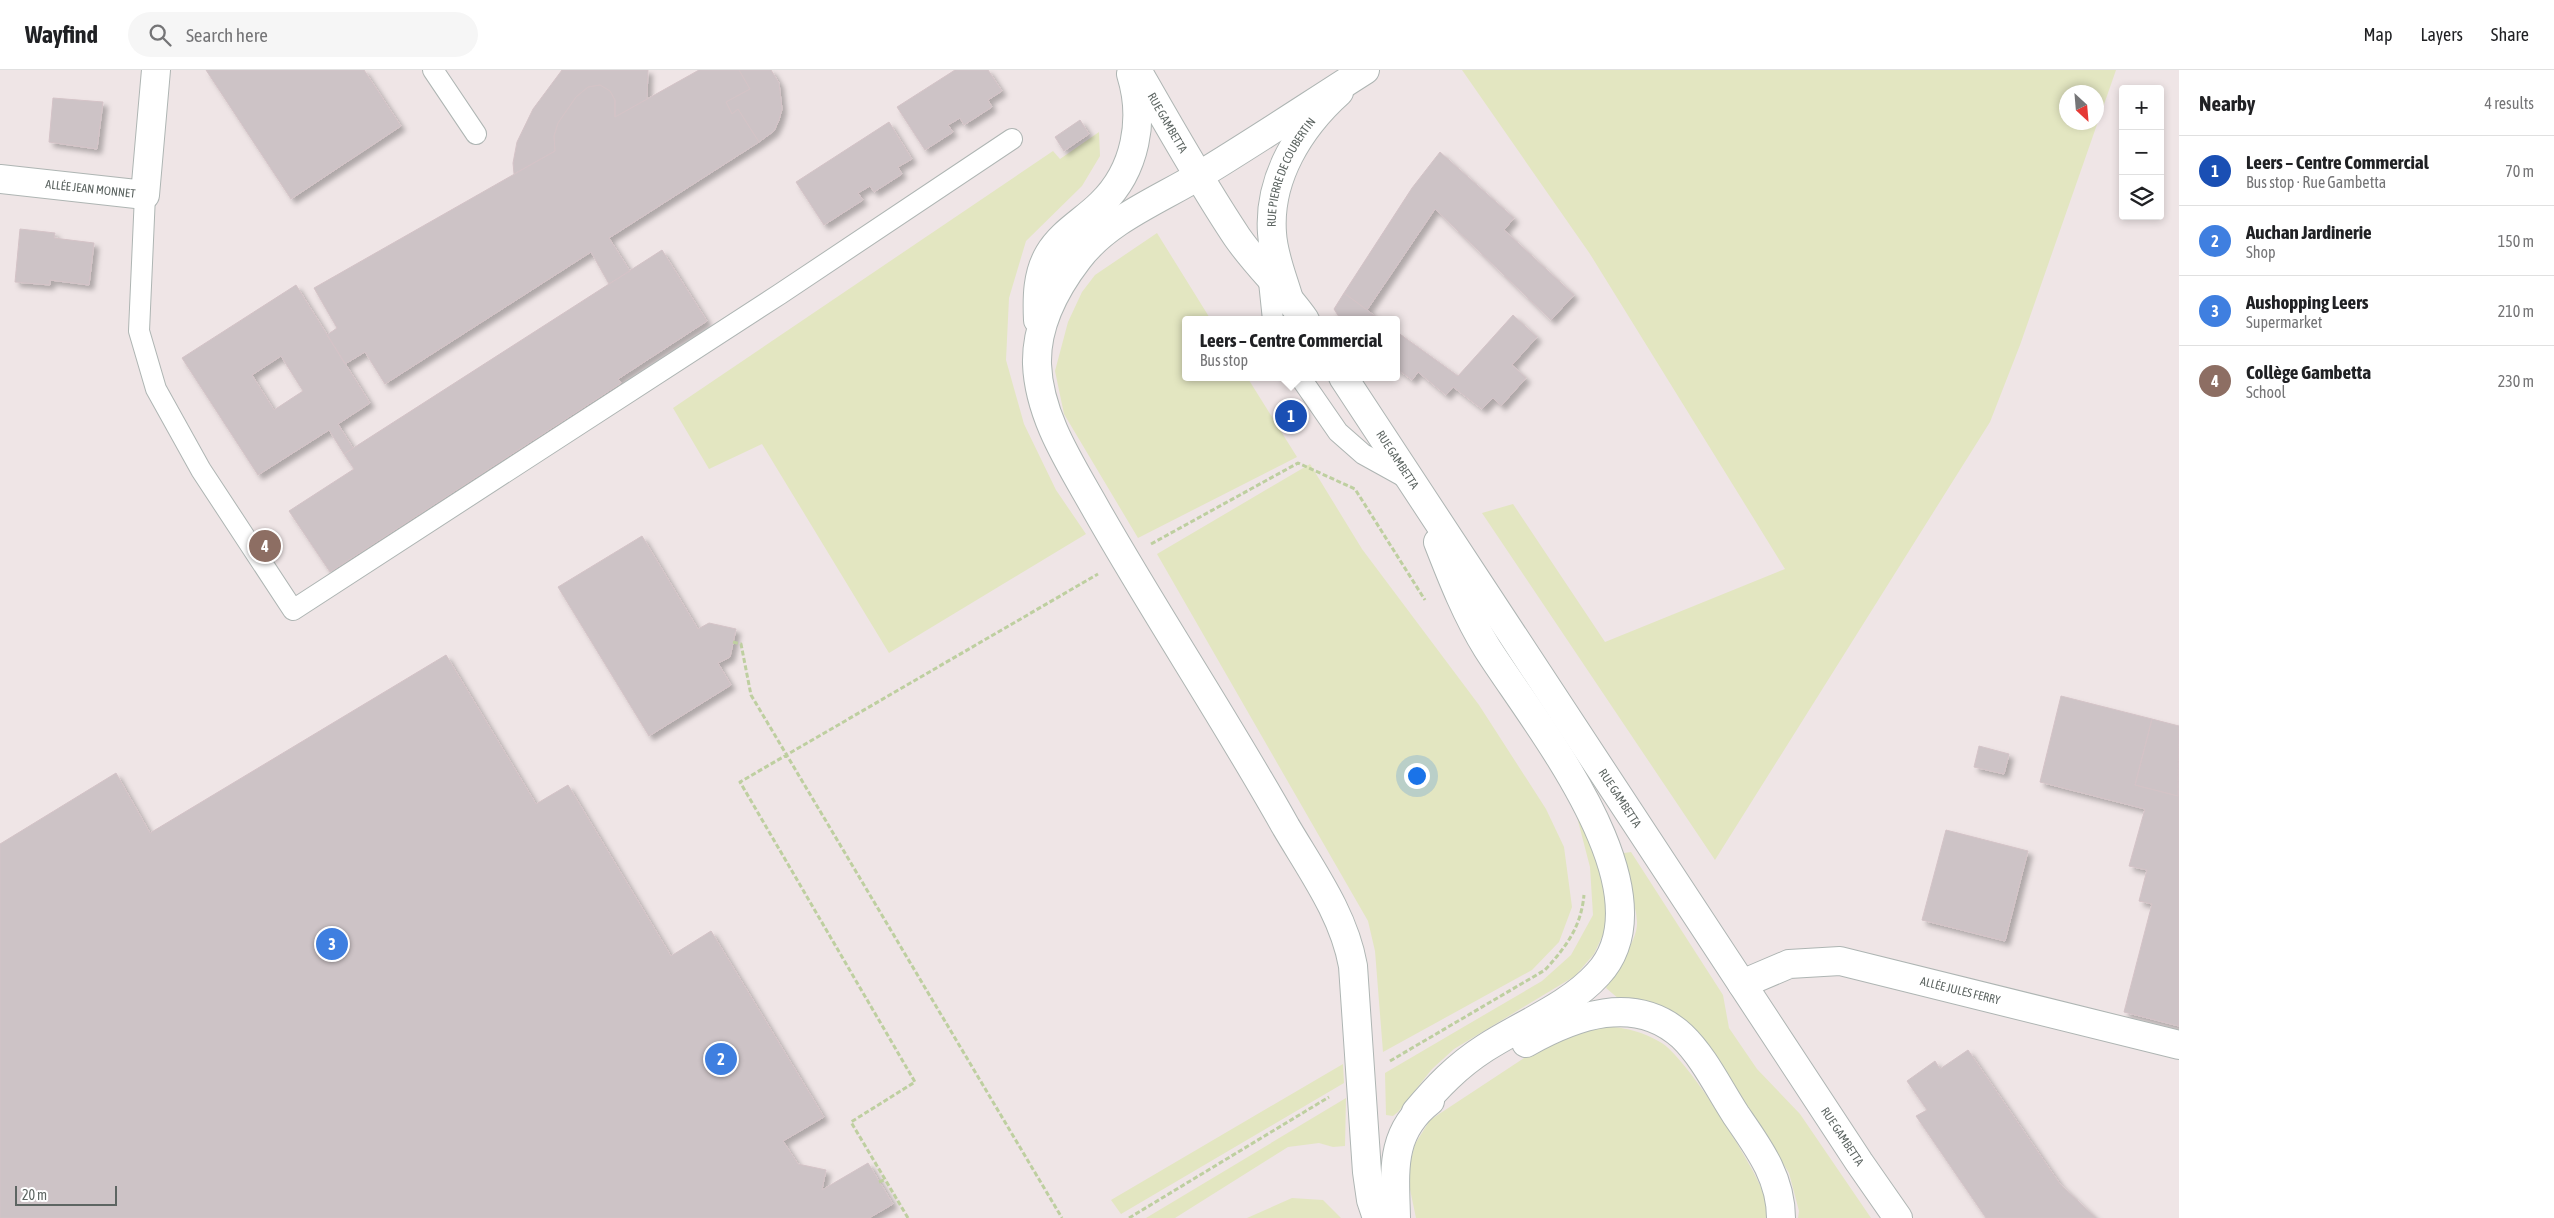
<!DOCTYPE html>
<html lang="en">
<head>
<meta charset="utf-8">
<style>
  :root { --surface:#fff; --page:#f6f6f6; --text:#202124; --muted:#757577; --line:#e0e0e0; --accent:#111827 }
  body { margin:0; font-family:"Asap Condensed",sans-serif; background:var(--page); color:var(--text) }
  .controls { position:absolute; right:15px; top:15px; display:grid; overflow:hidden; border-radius:5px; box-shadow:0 2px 8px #0003 }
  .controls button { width:45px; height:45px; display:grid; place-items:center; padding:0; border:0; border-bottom:1px solid var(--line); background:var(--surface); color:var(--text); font:25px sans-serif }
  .compass { position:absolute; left:2059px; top:15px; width:45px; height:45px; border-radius:50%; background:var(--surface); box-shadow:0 2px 8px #0003; rotate:154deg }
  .scale { position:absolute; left:15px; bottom:12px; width:102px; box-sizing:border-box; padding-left:5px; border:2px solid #5d6562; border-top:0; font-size:14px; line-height:18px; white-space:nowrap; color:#5d6562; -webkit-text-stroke:4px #fff; paint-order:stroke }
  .you { position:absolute; left:1416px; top:705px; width:18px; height:18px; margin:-12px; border:4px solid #fff; border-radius:50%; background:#1a73e8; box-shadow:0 0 0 8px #1a73e833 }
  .badge { display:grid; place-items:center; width:32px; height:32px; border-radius:50%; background:var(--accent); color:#fff; font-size:16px; font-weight:700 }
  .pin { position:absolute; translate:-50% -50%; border:2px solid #fff; box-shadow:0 1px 5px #0006 }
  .popup { position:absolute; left:1182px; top:246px; width:218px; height:65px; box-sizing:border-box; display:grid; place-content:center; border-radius:5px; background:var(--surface); filter:drop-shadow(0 1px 4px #0005); font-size:16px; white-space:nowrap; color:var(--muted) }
  .popup b { font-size:19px; color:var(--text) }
  .popup::after { content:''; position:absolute; left:50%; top:100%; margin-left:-10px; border:10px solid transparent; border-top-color:var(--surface) }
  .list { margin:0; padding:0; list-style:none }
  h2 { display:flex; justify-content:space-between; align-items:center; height:65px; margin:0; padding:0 20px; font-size:21px }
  h2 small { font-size:16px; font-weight:400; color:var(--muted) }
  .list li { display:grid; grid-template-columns:32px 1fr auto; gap:15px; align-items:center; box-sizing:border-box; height:70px; padding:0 20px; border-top:1px solid var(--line) }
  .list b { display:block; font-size:19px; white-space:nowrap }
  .list p { margin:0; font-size:16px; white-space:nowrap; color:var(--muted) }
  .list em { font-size:16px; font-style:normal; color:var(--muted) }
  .icon { flex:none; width:28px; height:28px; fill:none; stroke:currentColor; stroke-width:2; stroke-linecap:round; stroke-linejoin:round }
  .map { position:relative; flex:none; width:2179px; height:1148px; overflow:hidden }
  header { display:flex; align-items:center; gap:30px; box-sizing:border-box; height:70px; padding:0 25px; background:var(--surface); border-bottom:1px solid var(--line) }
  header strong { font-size:24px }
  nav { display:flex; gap:28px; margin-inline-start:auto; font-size:18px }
  .search { width:350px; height:45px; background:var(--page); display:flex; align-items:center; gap:12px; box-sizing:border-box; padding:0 18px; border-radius:28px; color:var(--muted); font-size:19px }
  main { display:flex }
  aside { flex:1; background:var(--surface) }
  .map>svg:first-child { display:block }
  .green { fill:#e3e6c1; fill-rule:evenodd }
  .building { fill:#cdc3c6; stroke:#d4c3c7; fill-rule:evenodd; filter:url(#shadow) }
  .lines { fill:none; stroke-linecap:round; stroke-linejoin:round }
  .service-casing { stroke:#aeb5b3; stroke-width:22 }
  .minor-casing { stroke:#aeb5b3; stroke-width:30 }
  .tertiary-casing { stroke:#aeb5b3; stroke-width:30 }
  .path { stroke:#becfa0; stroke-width:3; stroke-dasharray:5 2.5; stroke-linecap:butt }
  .service { stroke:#fff; stroke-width:20 }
  .minor { stroke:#fff; stroke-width:28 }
  .tertiary { stroke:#fff; stroke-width:28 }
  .labels { text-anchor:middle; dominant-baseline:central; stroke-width:4; stroke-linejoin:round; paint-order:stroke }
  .street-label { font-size:12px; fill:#5d6562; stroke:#fff }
</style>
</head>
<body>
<header>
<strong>Wayfind</strong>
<div class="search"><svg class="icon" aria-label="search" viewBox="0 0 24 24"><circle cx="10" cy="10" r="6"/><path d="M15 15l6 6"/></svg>Search here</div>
<nav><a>Map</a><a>Layers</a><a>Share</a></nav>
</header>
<main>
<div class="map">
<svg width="2179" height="1148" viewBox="0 0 2179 1148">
  <defs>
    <filter id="shadow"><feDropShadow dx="4.5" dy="4.5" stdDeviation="2.5" flood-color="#0004"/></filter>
  </defs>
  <rect width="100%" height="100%" fill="#efe5e6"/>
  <!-- green -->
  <path class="green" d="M 1462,0 L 2116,0 L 2020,275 L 1990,352 L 1715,790 L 1482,443 L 1513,434 L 1605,572 L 1785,499 L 1590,184 ZM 2066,22 L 2096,22 L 2096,52 L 2066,52 Z
    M 1099,62 L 1100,86 L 1082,116 L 1026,171 L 1009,228 L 1006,290 L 1024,354 L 1056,420 L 1086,464 L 889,583 L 762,374 L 709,399 L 673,338 L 1053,81 L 1060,89 Z
    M 1157,163 L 1211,250 L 1186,250 L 1186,307 L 1247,307 L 1297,387 L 1138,468 L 1064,344 L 1055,301 L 1068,252 L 1082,222 L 1095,205 Z
    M 1310,394 L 1362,479 L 1479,635 L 1546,739 L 1564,777 L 1572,837 L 1559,872 L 1532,900 L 1383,982 L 1375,881 L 1368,851 L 1157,484 Z
    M 1577,747 L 1584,749 L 1606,813 L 1607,856 L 1594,884 L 1575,906 L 1454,979 L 1432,999 L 1398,1042 L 1393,1046 L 1386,1045 L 1385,1003 L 1542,911 L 1571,885 L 1593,845 L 1590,797 Z
    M 1631,782 L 1723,925 L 1729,958 L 1757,999 L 1800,1044 L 1871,1148 L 1798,1148 L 1799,1141 L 1789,1103 L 1721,995 L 1619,929 L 1606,918 C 1614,899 1638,872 1637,852 C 1636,828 1622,807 1624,783 Z
    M 1587,955 C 1614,956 1636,958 1660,972 C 1686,986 1747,1086 1760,1115 C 1765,1125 1768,1137 1771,1148 L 1416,1148 L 1407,1105 L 1415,1074 L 1430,1050 L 1556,967 Z
    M 1343,994 L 1344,1013 L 1121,1144 L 1111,1130 Z
    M 1346,1028 L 1345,1076 L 1333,1077 L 1319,1073 L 1288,1077 L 1175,1148 L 1146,1148 Z
    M 1292,1128 L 1323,1130 L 1341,1148 L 1247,1148 Z"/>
  <!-- building -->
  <path class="building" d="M 206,0 L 364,0 L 401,56 L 291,129 Z
    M 562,0 L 648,0 L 647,29 L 615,47 L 615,30 L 610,21 L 600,15 L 588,17 L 576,27 L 558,53 L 554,66 L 555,81 L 514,104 L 513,93 L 517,72 L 533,39 Z
    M 699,0 L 739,0 L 750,19 L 726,32 L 732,44 L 738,39 L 759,72 L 609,168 L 630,201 L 609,214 L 591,182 L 385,314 L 365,282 L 345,294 L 327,265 L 337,258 L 314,218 L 555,81 L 554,66 L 558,53 L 576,27 L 588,17 L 600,15 L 610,21 L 615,30 L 615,47 Z
    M 739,0 L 771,0 L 779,13 L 782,39 L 779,50 L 774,61 L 759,72 L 738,39 L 732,44 L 726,32 L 750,19 Z
    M 955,0 L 988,0 L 1002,21 L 988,30 L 992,37 L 964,55 L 960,48 L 948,55 L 953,62 L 925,80 L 897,37 Z
    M 53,28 L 103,32 L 97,79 L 49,72 Z
    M 1080,50 L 1089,64 L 1064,81 L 1055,67 Z
    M 889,52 L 912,89 L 898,97 L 902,104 L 874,122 L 870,116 L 858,123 L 863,130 L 824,155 L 796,112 Z
    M 1440,82 L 1514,148 L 1504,160 L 1574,225 L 1551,250 L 1435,139 L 1367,240 L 1344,223 L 1412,118 Z
    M 20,159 L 55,163 L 54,168 L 94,173 L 89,215 L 50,210 L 50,215 L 15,212 Z
    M 662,180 L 707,251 L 618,309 L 621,313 L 330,502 L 289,441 L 354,399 L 344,384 Z
    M 296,215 L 370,333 L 338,354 L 353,378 L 344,384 L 329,360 L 258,405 L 182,288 ZM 281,286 L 303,321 L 274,340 L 252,305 Z
    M 1344,223 L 1367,240 L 1380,250 L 1341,250 L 1334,239 Z
    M 1513,245 L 1537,267 L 1512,295 L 1526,308 L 1501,336 L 1493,328 L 1482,339 L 1453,317 L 1446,325 L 1418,302 L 1412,310 L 1396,298 L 1397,262 L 1458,306 Z
    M 642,466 L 698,559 L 709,553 L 736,559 L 730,587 L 718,593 L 731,615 L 649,666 L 558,517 Z
    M 446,585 L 536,734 L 568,715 L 671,886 L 711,861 L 824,1047 L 783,1071 L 798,1094 L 826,1100 L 822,1120 L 868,1093 L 893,1134 L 869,1148 L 0,1148 L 0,774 L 116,703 L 150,763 Z
    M 2061,626 L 2152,649 L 2135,715 L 2178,726 L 2179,721 L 2179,956 L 2124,942 L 2152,834 L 2139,831 L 2147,800 L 2129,796 L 2145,739 L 2040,712 Z
    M 2152,649 L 2179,656 L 2178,726 L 2135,715 Z
    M 1979,676 L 2009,684 L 2004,704 L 1974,697 Z
    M 1946,760 L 2028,781 L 2005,871 L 1922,850 Z
    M 1968,980 L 2060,1114 L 2096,1148 L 1986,1148 L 1916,1046 L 1927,1040 L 1907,1011 L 1935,991 L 1940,999 Z"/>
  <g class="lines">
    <defs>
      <path id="service" d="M 433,0 L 476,64
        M 145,125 L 139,261 L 156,319 L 201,400 L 293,540 L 780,224 L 1012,69
        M 1268,202 L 1273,250
        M 1300,307 L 1338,362 L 1363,384 L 1410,410"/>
      <g id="minor">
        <path id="s1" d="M 0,109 L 145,125 L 156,0"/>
        <path id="s2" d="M 1288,226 C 1282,206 1273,184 1272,163 C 1268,108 1300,57 1339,22"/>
        <path id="s3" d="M 1742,914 L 1789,894 L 1840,891 L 2179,975"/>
      </g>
      <g id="tertiary">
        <path id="s4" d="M 1137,0 C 1169,56 1201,113 1237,167 C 1257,196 1284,220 1305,250"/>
        <path d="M 1365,0 C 1310,35 1256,71 1200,105 C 1159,130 1107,150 1078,189 C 1055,219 1036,256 1037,294 C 1039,348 1072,396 1097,441 C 1158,548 1226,650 1286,757 C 1312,801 1344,845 1353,896 L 1367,1102 L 1371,1130 L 1377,1148"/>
        <path d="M 1038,250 C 1037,228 1037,204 1049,184 C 1061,163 1084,151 1101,134 C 1136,100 1145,49 1131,4"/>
        <path id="s5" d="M 1343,307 L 1859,1092 L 1898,1148"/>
        <path d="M 1526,973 C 1574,946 1635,923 1682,966 C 1704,987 1719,1019 1736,1045 C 1758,1077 1781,1107 1781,1148"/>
        <path d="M 1416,1042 C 1437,1017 1457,996 1485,978 C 1522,954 1568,937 1598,904 C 1674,821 1533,651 1487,578 C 1467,546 1452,508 1438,472"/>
        <path d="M 1396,1148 C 1395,1102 1389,1063 1430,1031"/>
      </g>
    </defs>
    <!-- service casing -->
    <use href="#service" class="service-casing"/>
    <!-- minor casing -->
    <use href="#minor" class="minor-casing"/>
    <!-- tertiary casing -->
    <use href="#tertiary" class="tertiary-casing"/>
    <!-- path -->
    <path class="path" d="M 1151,474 L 1298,393 L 1355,419 L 1425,530
      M 733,572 L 741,574 L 751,625 L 1062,1148
      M 1390,991 L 1545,900 C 1566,877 1581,857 1584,825
      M 879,1112 L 886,1109
      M 908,1148 L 851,1052 L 915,1012 L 740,712 L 1098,504
      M 1129,1148 L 1329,1027"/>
    <!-- service -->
    <use href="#service" class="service"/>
    <!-- minor -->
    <use href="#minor" class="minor"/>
    <!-- tertiary -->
    <use href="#tertiary" class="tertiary"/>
  </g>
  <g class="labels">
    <!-- street labels -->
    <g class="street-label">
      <text stroke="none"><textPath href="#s4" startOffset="61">RUE GAMBETTA</textPath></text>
      <text stroke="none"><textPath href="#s2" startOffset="130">RUE PIERRE DE COUBERTIN</textPath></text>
      <text stroke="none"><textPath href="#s1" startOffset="91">ALLÉE JEAN MONNET</textPath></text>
      <text stroke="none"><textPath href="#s5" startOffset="99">RUE GAMBETTA</textPath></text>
      <text stroke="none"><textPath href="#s5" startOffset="504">RUE GAMBETTA</textPath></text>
      <text stroke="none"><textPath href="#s3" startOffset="226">ALLÉE JULES FERRY</textPath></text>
      <text stroke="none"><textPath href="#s5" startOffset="909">RUE GAMBETTA</textPath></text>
    </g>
  </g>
</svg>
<div class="controls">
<button>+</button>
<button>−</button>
<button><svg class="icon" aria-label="layers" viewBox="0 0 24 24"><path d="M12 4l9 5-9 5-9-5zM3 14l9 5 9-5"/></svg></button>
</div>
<svg class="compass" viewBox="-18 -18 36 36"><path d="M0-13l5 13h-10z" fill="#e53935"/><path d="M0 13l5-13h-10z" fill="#757577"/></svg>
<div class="scale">20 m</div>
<div class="you"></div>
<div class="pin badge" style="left:1291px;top:346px;background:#1a4fb4">1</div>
<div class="popup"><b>Leers – Centre Commercial</b>Bus stop</div>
<div class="pin badge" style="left:721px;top:989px;background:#3f7fe0">2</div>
<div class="pin badge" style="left:332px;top:874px;background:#3f7fe0">3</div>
<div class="pin badge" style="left:265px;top:476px;background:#8d6e63">4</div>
</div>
<aside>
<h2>Nearby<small>4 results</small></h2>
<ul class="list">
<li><span class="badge" style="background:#1a4fb4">1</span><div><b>Leers – Centre Commercial</b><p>Bus stop · Rue Gambetta</p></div><em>70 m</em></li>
<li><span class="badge" style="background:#3f7fe0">2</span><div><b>Auchan Jardinerie</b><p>Shop</p></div><em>150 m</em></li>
<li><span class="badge" style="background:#3f7fe0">3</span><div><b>Aushopping Leers</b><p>Supermarket</p></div><em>210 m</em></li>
<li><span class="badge" style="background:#8d6e63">4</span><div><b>Collège Gambetta</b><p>School</p></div><em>230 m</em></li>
</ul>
</aside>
</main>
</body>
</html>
